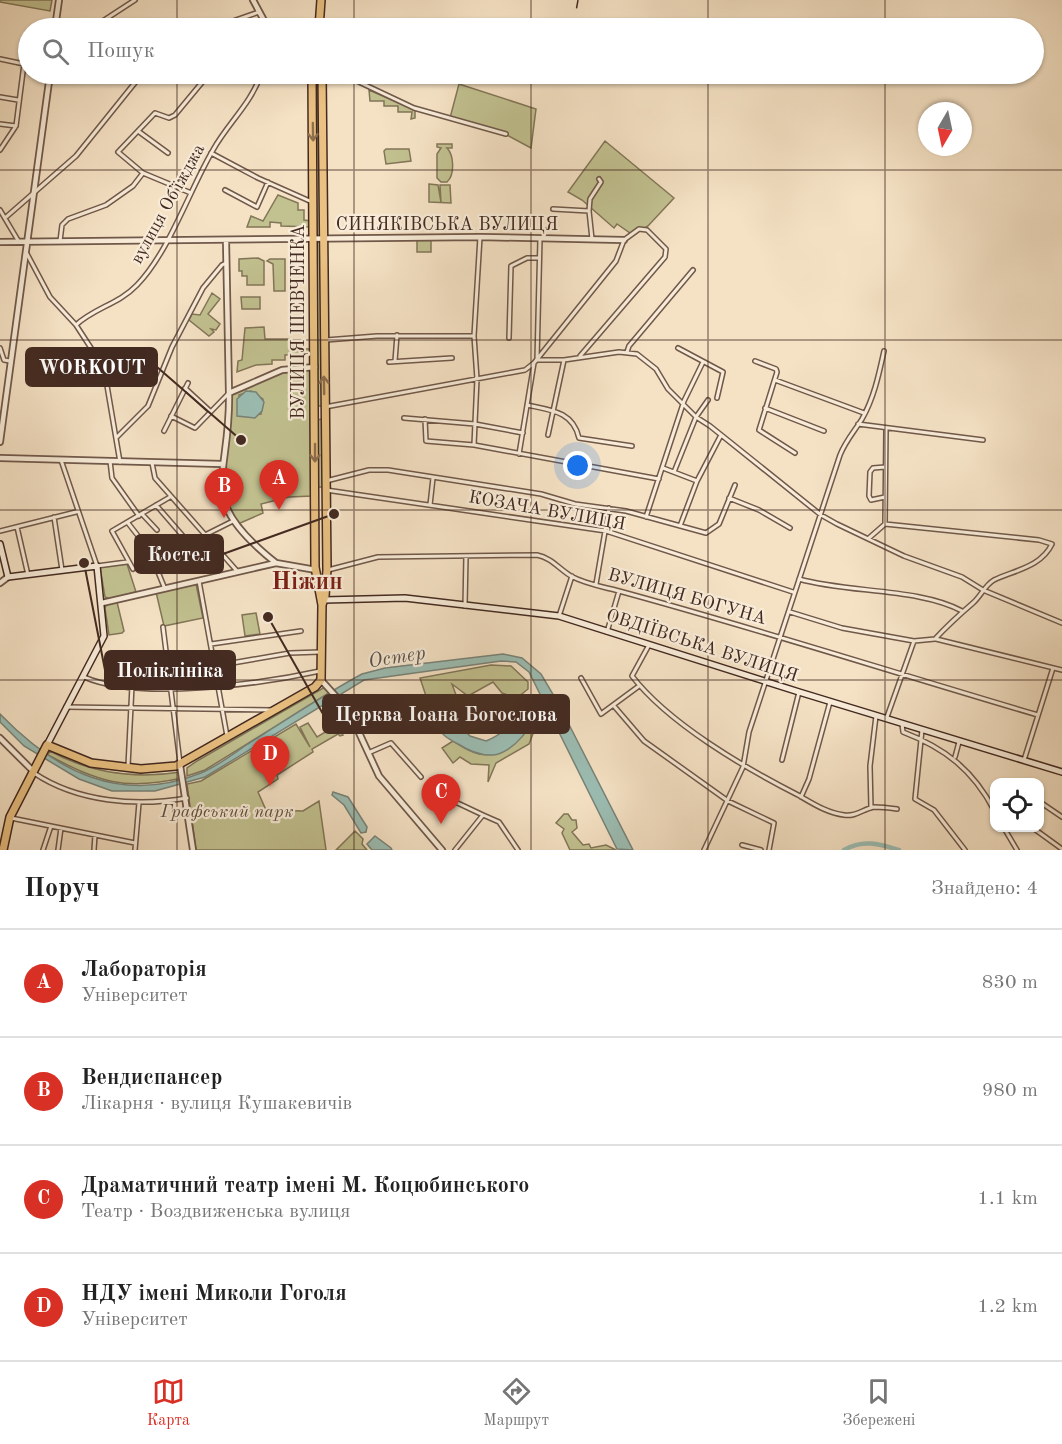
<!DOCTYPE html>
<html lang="uk">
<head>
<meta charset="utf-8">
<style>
  :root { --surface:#fff; --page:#f6f6f6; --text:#222; --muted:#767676; --line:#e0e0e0; --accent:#d93025 }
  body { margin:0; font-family:"Old Standard TT",serif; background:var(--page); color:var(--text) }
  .controls { position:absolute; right:18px; bottom:18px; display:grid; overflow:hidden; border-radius:12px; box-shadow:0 2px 4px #0004 }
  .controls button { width:54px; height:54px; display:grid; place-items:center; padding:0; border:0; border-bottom:2px solid var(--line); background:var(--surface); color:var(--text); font:30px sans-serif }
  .compass { position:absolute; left:918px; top:102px; width:54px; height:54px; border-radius:50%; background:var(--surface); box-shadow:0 2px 4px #0004; rotate:189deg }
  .you { position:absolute; left:578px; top:466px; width:21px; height:21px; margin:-15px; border:4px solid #fff; border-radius:50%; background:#1a73e8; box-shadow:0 0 0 9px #1a73e833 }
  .badge { display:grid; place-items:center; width:39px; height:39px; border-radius:50%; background:var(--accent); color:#fff; font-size:20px; font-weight:700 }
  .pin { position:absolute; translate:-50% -50px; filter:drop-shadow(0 2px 3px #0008) }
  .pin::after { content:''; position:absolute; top:32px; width:21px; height:18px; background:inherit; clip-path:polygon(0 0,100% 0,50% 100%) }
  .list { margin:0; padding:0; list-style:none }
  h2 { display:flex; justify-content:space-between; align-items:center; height:78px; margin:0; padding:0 24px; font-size:26px }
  h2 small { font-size:20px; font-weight:400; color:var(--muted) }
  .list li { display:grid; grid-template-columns:39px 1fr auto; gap:18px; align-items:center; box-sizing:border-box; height:108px; padding:0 24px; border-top:2px solid var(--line) }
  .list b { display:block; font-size:22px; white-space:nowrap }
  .list p { margin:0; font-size:20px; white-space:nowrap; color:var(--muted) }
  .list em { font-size:20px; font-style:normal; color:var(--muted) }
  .icon { flex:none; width:33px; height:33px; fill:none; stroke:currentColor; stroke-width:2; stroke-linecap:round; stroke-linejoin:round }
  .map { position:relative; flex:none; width:1062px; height:850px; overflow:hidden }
  .search { position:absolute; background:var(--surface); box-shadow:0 2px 4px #0004; left:18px; right:18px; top:18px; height:66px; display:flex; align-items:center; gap:15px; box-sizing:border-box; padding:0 21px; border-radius:33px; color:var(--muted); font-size:22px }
  .sheet { height:510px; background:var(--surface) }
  nav { display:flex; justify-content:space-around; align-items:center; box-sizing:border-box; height:84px; border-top:2px solid var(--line); background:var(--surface); font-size:16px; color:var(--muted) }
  nav a { display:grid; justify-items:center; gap:3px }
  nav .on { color:var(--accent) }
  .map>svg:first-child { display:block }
  .green { fill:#c2c190; stroke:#827658; stroke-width:1.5; fill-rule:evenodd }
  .water { fill:#9cbeb4; stroke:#788379; stroke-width:1.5 }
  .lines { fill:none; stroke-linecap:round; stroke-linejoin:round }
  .river { stroke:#9cbeb4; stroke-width:4.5 }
  .minor-casing { stroke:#70584a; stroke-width:6 }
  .tertiary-casing { stroke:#70584a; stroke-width:8 }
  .secondary-casing { stroke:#432a21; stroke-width:8 }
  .primary-casing { stroke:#432a21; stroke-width:10 }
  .minor { stroke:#f8ecd9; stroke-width:3 }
  .tertiary { stroke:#f8ecd9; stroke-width:4.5 }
  .secondary { stroke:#f8ecd9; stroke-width:5 }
  .primary { stroke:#eac182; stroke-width:7 }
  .rail { stroke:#432a21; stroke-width:1.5; stroke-dasharray:10 10; stroke-linecap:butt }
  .oneway { stroke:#8e6e4d }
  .grid { fill:none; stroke:#432a21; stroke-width:1.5; stroke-opacity:0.55 }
  .labels { text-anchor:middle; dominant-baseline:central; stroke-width:4.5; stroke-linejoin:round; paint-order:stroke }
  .street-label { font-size:18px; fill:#432a21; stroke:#f8ecd9 }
  .park-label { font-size:18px; font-style:italic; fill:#63503d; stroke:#f8ecd9 }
  .water-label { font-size:20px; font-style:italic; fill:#594f46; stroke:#f8ecd9 }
  .district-label { font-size:24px; font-weight:bold; fill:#7a1f14; stroke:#f8ecd9 }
  .leader { fill:none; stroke:#432a21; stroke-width:2 }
  .callout-dot { fill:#432a21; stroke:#f8ecd9; stroke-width:2 }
  .callout { fill:#432a21; stroke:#432a21; stroke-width:2 }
  .callout-label { font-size:20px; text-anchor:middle; font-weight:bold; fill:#fff }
</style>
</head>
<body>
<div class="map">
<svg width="1062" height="850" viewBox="0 0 1062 850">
  <rect width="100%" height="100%" fill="#f5e2c5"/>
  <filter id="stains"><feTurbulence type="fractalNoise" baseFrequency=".00333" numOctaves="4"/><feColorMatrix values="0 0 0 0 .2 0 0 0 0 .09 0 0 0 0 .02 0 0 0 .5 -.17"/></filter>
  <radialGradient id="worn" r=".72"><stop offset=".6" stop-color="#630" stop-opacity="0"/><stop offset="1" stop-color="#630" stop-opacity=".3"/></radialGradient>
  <!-- green -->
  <path class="green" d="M 0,0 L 52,0 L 50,11 L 0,2 Z
    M 317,77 L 320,78 L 321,237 L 315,238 L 314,79 Z
    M 459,84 L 536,109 L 531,148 L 505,134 L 450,118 Z
    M 369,90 L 415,110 L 415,118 L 411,119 L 412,112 L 398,112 L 398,106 L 384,106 L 384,101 L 370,101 Z
    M 605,141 L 674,198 L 648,226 L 633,235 L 617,224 L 614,228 L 582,200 L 568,192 Z
    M 437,144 L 452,144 L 452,148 L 447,148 C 454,155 455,175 447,182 L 441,182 L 437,178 L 437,154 L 441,148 L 437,147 Z
    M 386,149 L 409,149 L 411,161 L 386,164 L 384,151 Z
    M 429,184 L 438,185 L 441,202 L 440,185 L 450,185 L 451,203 L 429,202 Z
    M 278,195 L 298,203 L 298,210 L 304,210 L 304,220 L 311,221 L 311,227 L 281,226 L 281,223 L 270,222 L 270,227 L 247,227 L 251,216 L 263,221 Z
    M 417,239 L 431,239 L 431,252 L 417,252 Z
    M 315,242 L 321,242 L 323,406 L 316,406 Z
    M 258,258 L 264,261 L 264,285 L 247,285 L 247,276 L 242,276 L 242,271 L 239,271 L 239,259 Z
    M 270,259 L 285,259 L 285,291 L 274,291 L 273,264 L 267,261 Z
    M 212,293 L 220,299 L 208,314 L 220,324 L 216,330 L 211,329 L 214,332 L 209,336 L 189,320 L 192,314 L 200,315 Z
    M 241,297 L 260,297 L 260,309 L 242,309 Z
    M 264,327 L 265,339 L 290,339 L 290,342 L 300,342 L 300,349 L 312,349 L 312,354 L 285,355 L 285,360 L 272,360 L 272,364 L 256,365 L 237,372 L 238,361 L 242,360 L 245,328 Z
    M 312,369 L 312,496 L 289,497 L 261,504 L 263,513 L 238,524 C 217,487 225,463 230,423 C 232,413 230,404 231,394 L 282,373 ZM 251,391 L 263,399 L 261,414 L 241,416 L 239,395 Z
    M 323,419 L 324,487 L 316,487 L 316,420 Z
    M 127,564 L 136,592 L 110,599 L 105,597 L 100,567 Z
    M 196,584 L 203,618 L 164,626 L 156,592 Z
    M 117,602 L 124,631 L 122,633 L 109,635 L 105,608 L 107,604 Z
    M 256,613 L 260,634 L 245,636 L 242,615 Z
    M 491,665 L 511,666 L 528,682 L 528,689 L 517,698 L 502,693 L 493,682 L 468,696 L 452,684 L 456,695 L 450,714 L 440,714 L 433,709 L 427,721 L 420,719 L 417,713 L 402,715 L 402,707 L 428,702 L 420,678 Z
    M 325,687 L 329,693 L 205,770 L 187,776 L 187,768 L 197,761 Z
    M 533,710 L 540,716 L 529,744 L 496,763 L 488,782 L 489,765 L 471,764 L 460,757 L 453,763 L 442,748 L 453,741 C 461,746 469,752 479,754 C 504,759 531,735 533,710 Z
    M 308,723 L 317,737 L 337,725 L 343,735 L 340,736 L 338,734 L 312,749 L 313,752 L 277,775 L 278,779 L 258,792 L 266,810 L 303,811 L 319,801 L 326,850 L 196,850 L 187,784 L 201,781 L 296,724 L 310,747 L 300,727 Z
    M 50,751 C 90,773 136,779 181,772 L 182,778 C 124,791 99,782 48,755 Z
    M 564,814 L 568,814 L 572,820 L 576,820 L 577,828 L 572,832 L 583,845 L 589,844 L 591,848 L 606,845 L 616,850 L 570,850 L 562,833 L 564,829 L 556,823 Z
    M 355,831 L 363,839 L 362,844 L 367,850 L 336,850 Z"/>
  <!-- water -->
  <path class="water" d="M 246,391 L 256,392 L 264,402 L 262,411 L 255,418 L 237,416 L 237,399 Z
    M 503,654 L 522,658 L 541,674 L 557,701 L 633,850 L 617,849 L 529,672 L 516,662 L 501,661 L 364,680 L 205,777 L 155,791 L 112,791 L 79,779 L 24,746 L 0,722 L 0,714 C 56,772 121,805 201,773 C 218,766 233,754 248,744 C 286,720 323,695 362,674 L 385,668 Z
    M 529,697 L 535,698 L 530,705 C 540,724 512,753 493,755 C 480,756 469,751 458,744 C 449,739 441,735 437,726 L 440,714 L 450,714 L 470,736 L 486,741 C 515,729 510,716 529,697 Z
    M 333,792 L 348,797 L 367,827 L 366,832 L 361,833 L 344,805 L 332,795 Z
    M 375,836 L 391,848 L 392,850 L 372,850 L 367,844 Z"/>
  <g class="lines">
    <!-- river -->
    <path class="river" d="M 844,850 C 863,839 879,844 899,850"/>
    <defs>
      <path id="minor" d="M 92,28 L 135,0
        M 213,28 L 259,12
        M 0,59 L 24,64 L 16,126
        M 342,74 L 414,108 L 506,134
        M 0,97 L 18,100
        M 0,124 L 16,126
        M 138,131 L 168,153
        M 0,150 L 16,126
        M 211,153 L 258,178 L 312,202
        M 225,190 L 257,207 L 268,182
        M 191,193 L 143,173 L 118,152 L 155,113 L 169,118 L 175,115 L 209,74
        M 553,209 L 589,211 L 592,239
        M 0,210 L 19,242
        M 589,211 L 590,199 L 601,182 L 599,179
        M 5,218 L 76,156 L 142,74
        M 540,239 L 537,360 L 564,360 L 619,352 L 637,354 L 656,369 L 668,389 L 696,417 L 710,426 L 821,515 L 837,524 L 904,556 L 962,577 L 983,590 L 1062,623
        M 60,241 L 62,225 L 68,219 L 106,205 L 133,186 L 143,173
        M 26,252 L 50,297 L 76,325 L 104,368 L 120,462
        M 76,325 C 94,308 119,304 137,285 C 169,252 189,191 213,150 C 228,123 251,104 261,74
        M 509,338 L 511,266 L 527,258 L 539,258
        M 326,340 L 377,336 L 474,336
        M 0,348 L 4,360 L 10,361
        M 678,348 L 723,372 L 717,398
        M 627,352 L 629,346 L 693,270
        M 395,361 L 397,335
        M 755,361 L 776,369 L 777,372 L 759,430 L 795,453
        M 389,362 L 452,358
        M 107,378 L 115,366
        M 775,380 L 864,413
        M 185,388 L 210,411
        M 527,405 C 550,410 573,411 579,438 L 632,446
        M 325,407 L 525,370 L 534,363 L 616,261 L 624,240 L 639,229 L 647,230 L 666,249 L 665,257 L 580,356
        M 765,408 L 824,431
        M 171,416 L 195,428 L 229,393
        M 404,418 L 475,424 L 523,433
        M 425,419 L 426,441 L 474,445 L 659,479
        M 858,424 L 983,440
        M 164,431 L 188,383
        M 548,435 L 564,360
        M 117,437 L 148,406 L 172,347 L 203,288 L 222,265 L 226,263
        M 474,445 L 477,379 L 474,336 L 480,237
        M 519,454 L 534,363
        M 61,460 L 97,566 L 127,562
        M 110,461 L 112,478 L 139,516
        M 152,463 L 155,478 L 237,571
        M 663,468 L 697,481
        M 674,472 L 696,417 L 708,400
        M 326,481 L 369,470 L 388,470 L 541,494 L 575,504 L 626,511 L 706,533 L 719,524 L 735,485
        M 326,490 L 606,531 L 793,592
        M 885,497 L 871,500 L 869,496 L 870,472 L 873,468 L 885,467
        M 729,498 L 759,510 L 790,528
        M 156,505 L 189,543
        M 430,505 L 433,478
        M 142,514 L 157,530
        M 54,517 L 62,570
        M 646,517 L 684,401 L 703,362
        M 128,523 L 149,550 L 165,589
        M 885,524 L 1039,540 L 1052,544 C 1041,567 1015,570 994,580 C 985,585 981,596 973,603 C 959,615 947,626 935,639 L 914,641 L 887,717
        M 680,526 L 697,481 L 721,435
        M 17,527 L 28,575
        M 0,531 L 76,512
        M 869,538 L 885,524 L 886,430
        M 155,560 L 233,521
        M 133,569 L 112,531 L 170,497
        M 328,570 L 378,557 L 537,555 C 552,558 559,569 571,576 C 585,584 604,587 619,591 C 759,629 898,674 1038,715
        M 799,579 C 847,593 920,588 962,611
        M 199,581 L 227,736
        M 596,584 L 609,508
        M 465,606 L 466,556
        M 790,612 L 842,628 L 914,641
        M 559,616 L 572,576
        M 163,627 L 180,763
        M 607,632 L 619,591
        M 936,639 L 1062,670
        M 211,644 L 301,631
        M 649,645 L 632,676 C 668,723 745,768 798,795 C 812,803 827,813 844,815 C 856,817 863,809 874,807 C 881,807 890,808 897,809
        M 215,666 L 290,653 L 320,652
        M 84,677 C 139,701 261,684 320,671
        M 581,678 L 601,714 L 639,686
        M 614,706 L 644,741 L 728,801 L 774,823 L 769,850
        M 66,707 L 272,710
        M 902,724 L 903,732 C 945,748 973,770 994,810
        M 922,730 L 915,799 L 934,810 L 965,850
        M 368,753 L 391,743 L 421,777
        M 955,757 L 959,742
        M 782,760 L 799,692
        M 1024,760 L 1053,668
        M 128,766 L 132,686
        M 34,773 C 77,802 137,807 187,798
        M 441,790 L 447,798 L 483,815
        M 801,797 L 809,779 L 830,702
        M 1040,802 L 1062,817
        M 871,808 L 870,766 L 876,716
        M 11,818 L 135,843
        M 1004,828 L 1017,850
        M 1033,828 L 1062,849
        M 742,845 L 761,850
        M 43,850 L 51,826
        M 58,850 L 61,828
        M 94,850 L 95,835
        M 135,850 L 139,803
        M 455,850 L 483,815 L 499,822 L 518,850
        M 704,850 L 743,767 L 749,732 L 840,455 C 846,440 854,432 862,419 C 874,398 879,374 884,351"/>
      <path id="tertiary" d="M 253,0 L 268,28
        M 55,28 L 59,0
        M 226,240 L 229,393
        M 0,242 L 480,237 L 624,240
        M 0,442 L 50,74
        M 0,458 L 222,464
        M 276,563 C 193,497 231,481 229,393 L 282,370 L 315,367
        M 0,583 L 8,577
        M 102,603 L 276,563 L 316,570
        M 321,680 L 349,711 L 379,776 L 442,850
        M 0,738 L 33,771
        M 180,765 L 193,850"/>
      <path id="secondary" d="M 0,544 L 8,577 L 97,566 L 104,636 L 47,745
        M 324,600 L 405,598 L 559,616 L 799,692 L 1062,772"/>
      <path id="primary" d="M 319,28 L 321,0
        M 322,605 L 325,596 L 327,570 L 322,74
        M 3,850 L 10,817 L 47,745 L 91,763 L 141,769 L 176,766 L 315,687 L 321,680 L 322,605 L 315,567 L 312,74"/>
    </defs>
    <!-- minor casing -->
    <use href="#minor" class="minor-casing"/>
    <!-- tertiary casing -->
    <use href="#tertiary" class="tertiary-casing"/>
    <!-- secondary casing -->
    <use href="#secondary" class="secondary-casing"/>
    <!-- primary casing -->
    <use href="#primary" class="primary-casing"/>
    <!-- minor -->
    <use href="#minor" class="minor"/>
    <!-- tertiary -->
    <use href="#tertiary" class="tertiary"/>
    <!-- secondary -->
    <use href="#secondary" class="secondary"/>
    <!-- primary -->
    <use href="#primary" class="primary"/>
    <!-- rail -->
    <path class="rail" d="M 573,28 L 578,0"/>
  </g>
  <!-- one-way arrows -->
  <defs><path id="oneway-shaft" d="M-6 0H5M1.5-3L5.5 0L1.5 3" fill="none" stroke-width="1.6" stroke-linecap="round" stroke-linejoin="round" transform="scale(1.5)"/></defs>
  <g class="oneway">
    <use href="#oneway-shaft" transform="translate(313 132) rotate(89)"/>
    <use href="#oneway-shaft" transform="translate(324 385) rotate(-91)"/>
    <use href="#oneway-shaft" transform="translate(315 453) rotate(90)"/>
  </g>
  <!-- grid -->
  <path class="grid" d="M 177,0 L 177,28M 354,0 L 354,28M 531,0 L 531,28M 708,0 L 708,28M 885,0 L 885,28M 177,74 L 177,850M 354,74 L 354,850M 531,74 L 531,850M 708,74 L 708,850M 885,74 L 885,850M 0,170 L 1062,170M 0,340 L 1062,340M 0,510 L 1062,510M 0,680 L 1062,680"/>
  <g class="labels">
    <!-- street labels -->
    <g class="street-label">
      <text transform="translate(168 204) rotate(-61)">вулиця Обʼїжджа</text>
      <text x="447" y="225">СИНЯКІВСЬКА ВУЛИЦЯ</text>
      <text transform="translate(299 322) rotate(-90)">ВУЛИЦЯ ШЕВЧЕНКА</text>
      <text transform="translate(547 511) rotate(10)">КОЗАЧА ВУЛИЦЯ</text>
      <text transform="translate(687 597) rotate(16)">ВУЛИЦЯ БОГУНА</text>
      <text transform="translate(702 646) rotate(18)">ОВДІЇВСЬКА ВУЛИЦЯ</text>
    </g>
    <!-- park labels -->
    <g class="park-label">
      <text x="227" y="812">Графський парк</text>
    </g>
    <!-- water labels -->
    <g class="water-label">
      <text transform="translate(397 658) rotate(-9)">Остер</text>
    </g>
    <!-- district labels -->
    <g class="district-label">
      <text x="307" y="583">Ніжин</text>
    </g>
  </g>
  <!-- callouts -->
  <path class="leader" d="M241 440L157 367M334 514L223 554M84 563L105 670M268 617L323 714"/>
  <g class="callout-dot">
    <circle cx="241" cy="440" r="6"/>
    <circle cx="334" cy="514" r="6"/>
    <circle cx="84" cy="563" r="6"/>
    <circle cx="268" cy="617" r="6"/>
  </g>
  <g class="callout">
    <rect x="26" y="348" width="131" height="38" rx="6"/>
    <rect x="135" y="535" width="88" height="38" rx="6"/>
    <rect x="105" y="651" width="130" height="38" rx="6"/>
    <rect x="323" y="695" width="246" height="38" rx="6"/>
  </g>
  <g class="callout-label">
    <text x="92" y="374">WORKOUT</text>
    <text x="179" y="561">Костел</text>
    <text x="170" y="677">Поліклініка</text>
    <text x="446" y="721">Церква Іоана Богослова</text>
  </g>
  <rect width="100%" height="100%" filter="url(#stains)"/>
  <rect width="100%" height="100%" fill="url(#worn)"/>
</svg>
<div class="controls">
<button><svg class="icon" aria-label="locate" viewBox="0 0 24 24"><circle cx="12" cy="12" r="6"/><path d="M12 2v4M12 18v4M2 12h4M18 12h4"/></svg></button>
</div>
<svg class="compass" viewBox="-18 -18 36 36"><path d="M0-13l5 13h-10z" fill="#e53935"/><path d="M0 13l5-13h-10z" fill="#767676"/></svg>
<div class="you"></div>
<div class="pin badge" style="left:279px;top:510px">A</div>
<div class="pin badge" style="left:224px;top:518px">B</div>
<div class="pin badge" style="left:441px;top:824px">C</div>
<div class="pin badge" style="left:270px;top:786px">D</div>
<div class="search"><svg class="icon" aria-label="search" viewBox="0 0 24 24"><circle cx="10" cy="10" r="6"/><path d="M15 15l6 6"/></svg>Пошук</div>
</div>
<section class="sheet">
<h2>Поруч<small>Знайдено: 4</small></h2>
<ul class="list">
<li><span class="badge">A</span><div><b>Лабораторія</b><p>Університет</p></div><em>830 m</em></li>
<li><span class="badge">B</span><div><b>Вендиспансер</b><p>Лікарня · вулиця Кушакевичів</p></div><em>980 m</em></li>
<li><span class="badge">C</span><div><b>Драматичний театр імені М. Коцюбинського</b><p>Театр · Воздвиженська вулиця</p></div><em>1.1 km</em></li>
<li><span class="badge">D</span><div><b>НДУ імені Миколи Гоголя</b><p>Університет</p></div><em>1.2 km</em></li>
</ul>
</section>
<nav>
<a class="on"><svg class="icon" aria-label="map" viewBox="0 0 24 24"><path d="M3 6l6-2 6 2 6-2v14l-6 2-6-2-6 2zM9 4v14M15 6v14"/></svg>Карта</a>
<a><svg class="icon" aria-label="directions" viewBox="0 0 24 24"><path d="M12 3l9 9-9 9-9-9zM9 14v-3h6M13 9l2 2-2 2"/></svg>Маршрут</a>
<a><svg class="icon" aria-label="saved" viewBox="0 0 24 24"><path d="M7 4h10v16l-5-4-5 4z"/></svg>Збережені</a>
</nav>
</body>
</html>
